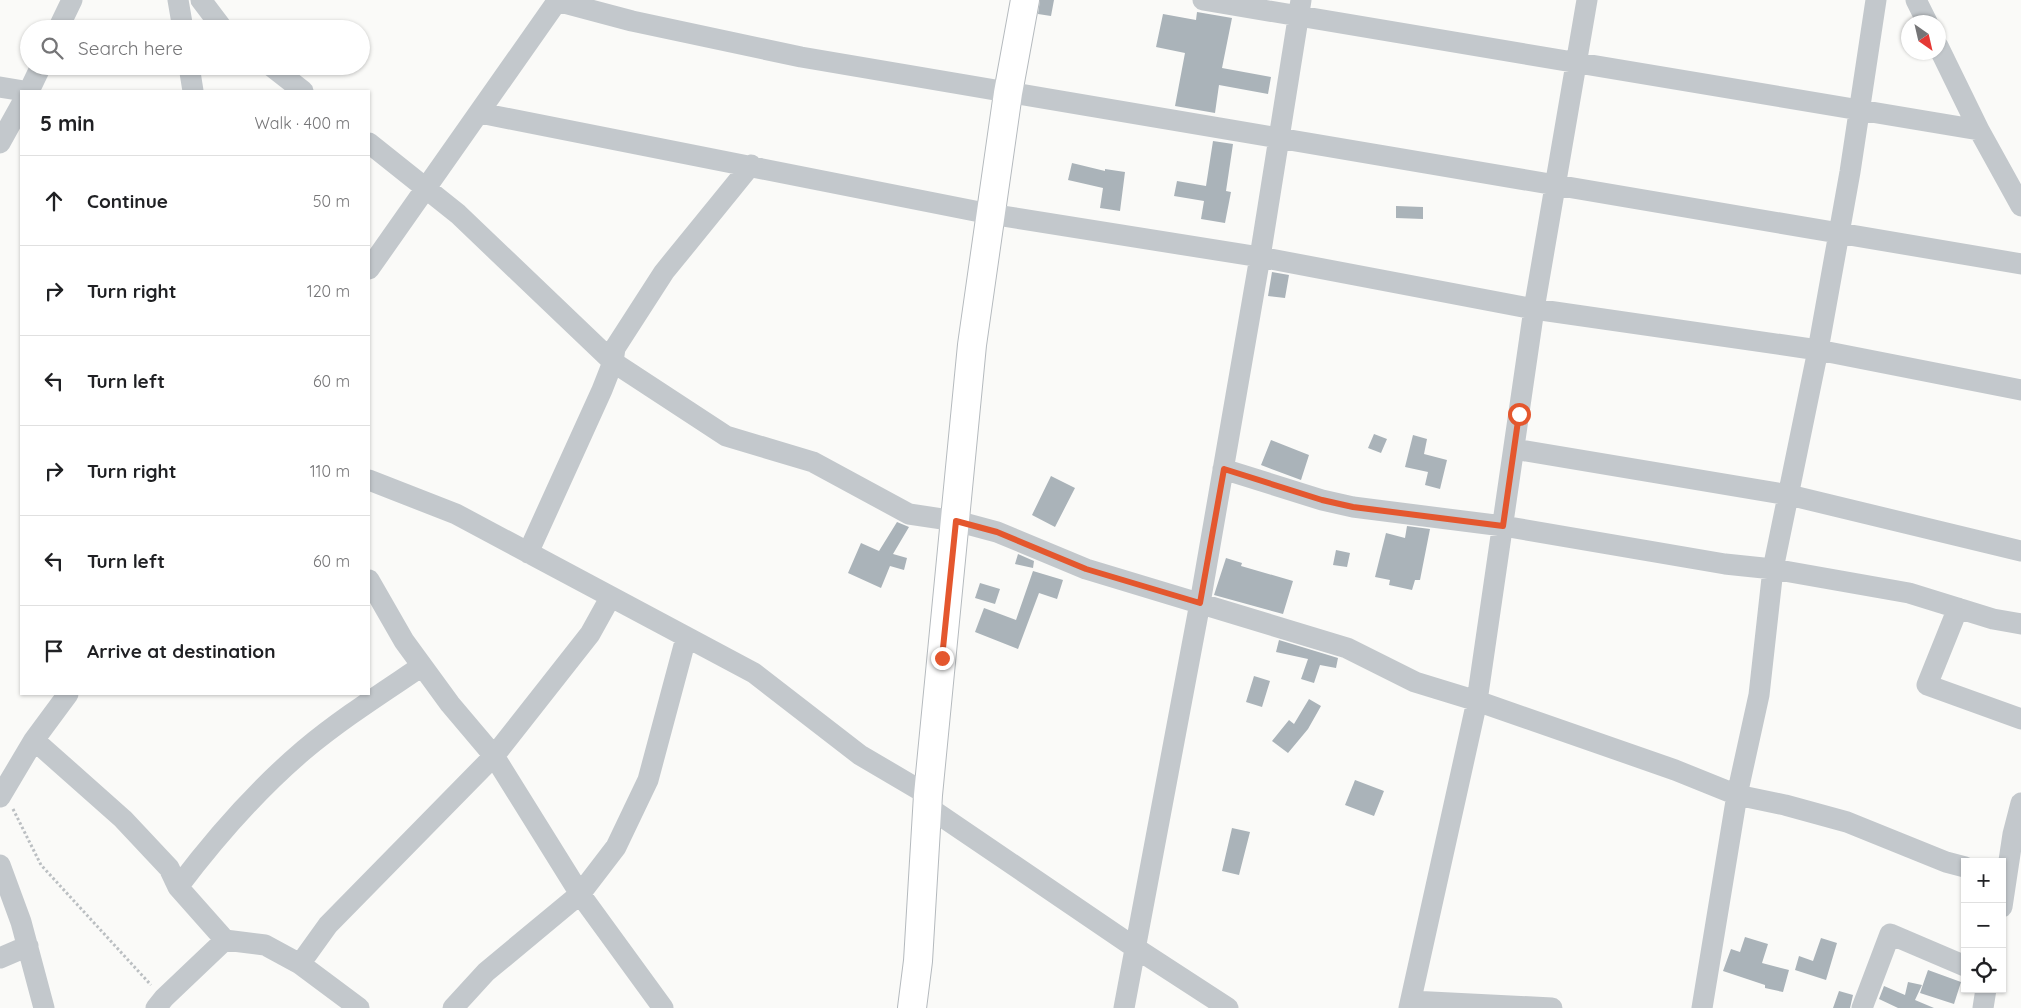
<!DOCTYPE html>
<html lang="en">
<head>
<meta charset="utf-8">
<style>
  :root { --surface:#fff; --page:#f6f6f6; --text:#202124; --muted:#757577; --line:#e0e0e0 }
  body { margin:0; font-family:Quicksand,sans-serif; background:var(--page); color:var(--text) }
  .controls { position:absolute; right:15px; bottom:15px; display:grid; overflow:hidden; border-radius:0px; box-shadow:0 1px 4px #0004 }
  .controls button { width:45px; height:45px; display:grid; place-items:center; padding:0; border:0; border-bottom:1px solid var(--line); background:var(--surface); color:var(--text); font:25px sans-serif }
  .compass { position:absolute; left:1901px; top:15px; width:45px; height:45px; border-radius:50%; background:var(--surface); box-shadow:0 1px 4px #0004; rotate:146deg }
  .stop { position:absolute; width:15px; height:15px; margin:-11px; border:4px solid #e4572e; border-radius:50%; background:#fff }
  .stop.end { background:#e4572e; border-color:#fff; box-shadow:0 1px 5px #0008 }
  .list { margin:0; padding:0; list-style:none }
  h2 { display:flex; justify-content:space-between; align-items:center; height:65px; margin:0; padding:0 20px; font-size:21px }
  h2 small { font-size:16px; font-weight:400; color:var(--muted) }
  .list li { display:grid; grid-template-columns:32px 1fr auto; gap:15px; align-items:center; box-sizing:border-box; height:90px; padding:0 20px; border-top:1px solid var(--line) }
  .list b { display:block; font-size:19px; white-space:nowrap }
  .list em { font-size:16px; font-style:normal; color:var(--muted) }
  .icon { flex:none; width:28px; height:28px; fill:none; stroke:currentColor; stroke-width:2; stroke-linecap:round; stroke-linejoin:round }
  .map { position:relative; flex:none; width:2021px; height:1008px; overflow:hidden }
  .search { position:absolute; background:var(--surface); box-shadow:0 1px 4px #0004; left:20px; top:20px; width:350px; height:55px; display:flex; align-items:center; gap:12px; box-sizing:border-box; padding:0 18px; border-radius:28px; color:var(--muted); font-size:19px }
  .panel { position:absolute; background:var(--surface); box-shadow:0 1px 4px #0004; left:20px; top:90px; width:350px; height:605px; border-radius:0px }
  .map>svg:first-child { display:block }
  .building { fill:#aab3b9 }
  .lines { fill:none; stroke-linecap:round; stroke-linejoin:round }
  .major-casing { stroke:#b5babe; stroke-width:30 }
  .path { stroke:#bbbfc2; stroke-width:3; stroke-dasharray:2.5 2.5; stroke-linecap:butt }
  .minor { stroke:#c3c8cc; stroke-width:21 }
  .major { stroke:#fff; stroke-width:28 }
  .route { stroke:#e4572e; stroke-width:6 }
</style>
</head>
<body>
<div class="map">
<svg width="2021" height="1008" viewBox="0 0 2021 1008">
  <rect width="100%" height="100%" fill="#fafaf8"/>
  <!-- building -->
  <path class="building" d="M 1040,0 L 1054,0 L 1051,16 L 1038,14 Z
    M 1197,12 L 1232,18 L 1222,68 L 1271,77 L 1268,94 L 1219,85 L 1215,113 L 1175,106 L 1185,53 L 1156,47 L 1163,14 L 1196,20 Z
    M 1213,141 L 1233,144 L 1226,191 L 1231,192 L 1225,223 L 1201,219 L 1204,201 L 1174,196 L 1177,181 L 1206,186 Z
    M 1072,163 L 1105,171 L 1105,169 L 1125,172 L 1120,211 L 1100,208 L 1103,188 L 1068,180 Z
    M 1396,206 L 1423,207 L 1423,219 L 1396,218 Z
    M 1272,272 L 1289,275 L 1285,298 L 1268,296 Z
    M 1374,434 L 1387,439 L 1381,453 L 1368,448 Z
    M 1413,435 L 1427,439 L 1424,454 L 1447,460 L 1440,489 L 1425,485 L 1428,472 L 1405,467 Z
    M 1271,440 L 1309,455 L 1301,480 L 1261,465 Z
    M 1051,476 L 1075,488 L 1055,527 L 1032,515 Z
    M 897,522 L 909,527 L 893,554 L 907,558 L 904,570 L 890,566 L 881,588 L 848,573 L 861,543 L 879,551 Z
    M 1407,526 L 1430,529 L 1420,580 L 1415,580 L 1412,590 L 1389,585 L 1390,580 L 1375,577 L 1386,533 L 1405,538 Z
    M 1336,550 L 1350,553 L 1347,567 L 1333,565 Z
    M 1018,554 L 1034,561 L 1033,568 L 1015,564 Z
    M 1226,558 L 1242,563 L 1241,566 L 1293,581 L 1283,614 L 1214,595 Z
    M 1033,571 L 1063,580 L 1057,599 L 1039,593 L 1018,649 L 975,632 L 984,608 L 1016,620 Z
    M 980,583 L 1000,589 L 995,604 L 975,598 Z
    M 1279,640 L 1338,658 L 1336,668 L 1320,665 L 1314,683 L 1301,679 L 1308,659 L 1276,652 Z
    M 1254,676 L 1270,681 L 1262,707 L 1246,702 Z
    M 1309,699 L 1321,706 L 1308,729 L 1288,753 L 1272,741 L 1289,720 L 1294,724 Z
    M 1355,780 L 1384,791 L 1374,816 L 1345,805 Z
    M 1232,828 L 1250,832 L 1239,875 L 1222,871 Z
    M 1745,937 L 1768,944 L 1762,963 L 1789,970 L 1783,992 L 1765,988 L 1765,985 L 1723,971 L 1731,949 L 1740,952 Z
    M 1821,938 L 1837,943 L 1826,980 L 1795,970 L 1799,956 L 1813,961 Z
    M 1928,970 L 1961,982 L 1954,1004 L 1920,993 Z
    M 1908,982 L 1922,985 L 1915,1000 L 1934,1008 L 1898,1008 L 1879,999 L 1884,986 L 1905,995 Z
    M 1839,991 L 1853,995 L 1850,1008 L 1833,1008 Z"/>
  <g class="lines">
    <defs>
      <path id="major" d="M 912,1008 L 918,961 L 928,795 L 972,345 L 1008,93 L 1025,0"/>
    </defs>
    <!-- major casing -->
    <use href="#major" class="major-casing"/>
    <!-- path -->
    <path class="path" d="M 13,809 L 41,865 L 151,985"/>
    <!-- minor -->
    <path class="minor" d="M 178,0 L 183,29
      M 201,0 L 223,29
      M 1203,0 L 1979,130
      M 1916,0 L 1927,22
      M 557,1 L 632,21 L 801,57 L 2021,264
      M 58,29 L 72,0
      M 1938,46 L 1979,130 L 2021,206
      M 189,66 L 193,91
      M 271,66 L 303,91
      M 0,87 L 24,91
      M 29,91 L 41,66
      M 480,113 L 990,214 L 1260,257 L 1534,309 L 1818,350 L 2021,390
      M 0,143 L 21,105
      M 369,143 L 458,214 L 613,362 L 726,436 L 813,462 L 909,514 L 956,521 L 997,532 L 1086,569 L 1347,648 L 1415,682 L 1477,701 L 1675,770 L 1737,795 L 1785,805 L 1847,822 L 1946,862 L 1965,867
      M 369,269 L 558,0
      M 1514,449 L 1789,495 L 2021,551
      M 1223,469 L 1322,500 L 1353,507 L 1503,526 L 1725,564 L 1773,569 L 1909,593 L 1993,619 L 2021,624
      M 369,480 L 456,514 L 754,673 L 860,755 L 928,795
      M 528,553 L 602,390 L 613,362 L 615,348 L 664,272 L 751,165
      M 369,580 L 404,641 L 450,704 L 494,756 L 580,894 L 663,1008
      M 1958,608 L 1927,685 L 2021,719
      M 34,740 L 123,819 L 169,868 L 178,887 L 225,940 L 265,945 L 300,964 L 359,1008
      M 0,797 L 34,740 L 68,694
      M 928,807 L 1134,947 L 1228,1008
      M 0,865 L 21,922 L 44,1008
      M 178,887 C 215,838 257,790 304,750 C 341,719 382,693 422,666
      M 2002,907 L 2013,834 L 2021,803
      M 0,958 L 28,946
      M 300,964 L 328,925 L 494,756 L 590,634 L 610,598
      M 1411,1001 L 1552,1008
      M 156,1008 L 164,998 L 225,940
      M 453,1008 L 486,972 L 580,894 L 616,847 L 648,780 L 686,638
      M 1124,1008 L 1200,603 L 1260,257 L 1301,0
      M 1409,1008 L 1477,701 L 1534,309 L 1587,0
      M 1702,1008 L 1737,795 L 1759,695 L 1773,569 L 1818,350 L 1850,172 L 1876,0
      M 1862,1008 L 1890,934 L 1965,966
      M 1983,1008 L 1986,989"/>
    <!-- major -->
    <use href="#major" class="major"/>
  </g>
  <g class="lines">
    <!-- route -->
    <path class="route" d="M 942,658 L 956,521 L 997,532 L 1086,569 L 1200,603 L 1224,469 L 1322,500 L 1353,507 L 1503,526 L 1519,414"/>
  </g>
</svg>
<div class="controls">
<button>+</button>
<button>−</button>
<button><svg class="icon" aria-label="locate" viewBox="0 0 24 24"><circle cx="12" cy="12" r="6"/><path d="M12 2v4M12 18v4M2 12h4M18 12h4"/></svg></button>
</div>
<svg class="compass" viewBox="-18 -18 36 36"><path d="M0-13l5 13h-10z" fill="#e53935"/><path d="M0 13l5-13h-10z" fill="#757577"/></svg>
<div class="stop" style="left:1519px;top:414px"></div>
<div class="stop end" style="left:942px;top:658px"></div>
<div class="search"><svg class="icon" aria-label="search" viewBox="0 0 24 24"><circle cx="10" cy="10" r="6"/><path d="M15 15l6 6"/></svg>Search here</div>
<section class="panel">
<h2>5 min<small>Walk · 400 m</small></h2>
<ul class="list">
<li><svg class="icon" aria-label="ahead" viewBox="0 0 24 24"><path d="M12 20V5M6 11l6-6 6 6"/></svg><div><b>Continue</b></div><em>50 m</em></li>
<li><svg class="icon" aria-label="right" viewBox="0 0 24 24"><path d="M7 20v-9h11M14 6l5 5-5 5"/></svg><div><b>Turn right</b></div><em>120 m</em></li>
<li><svg class="icon" aria-label="left" viewBox="0 0 24 24"><path d="M17 20v-9H6M10 6l-5 5 5 5"/></svg><div><b>Turn left</b></div><em>60 m</em></li>
<li><svg class="icon" aria-label="right" viewBox="0 0 24 24"><path d="M7 20v-9h11M14 6l5 5-5 5"/></svg><div><b>Turn right</b></div><em>110 m</em></li>
<li><svg class="icon" aria-label="left" viewBox="0 0 24 24"><path d="M17 20v-9H6M10 6l-5 5 5 5"/></svg><div><b>Turn left</b></div><em>60 m</em></li>
<li><svg class="icon" aria-label="arrive" viewBox="0 0 24 24"><path d="M6 21V4h12l-3 4 3 4H6"/></svg><div><b>Arrive at destination</b></div></li>
</ul>
</section>
</div>
</body>
</html>
